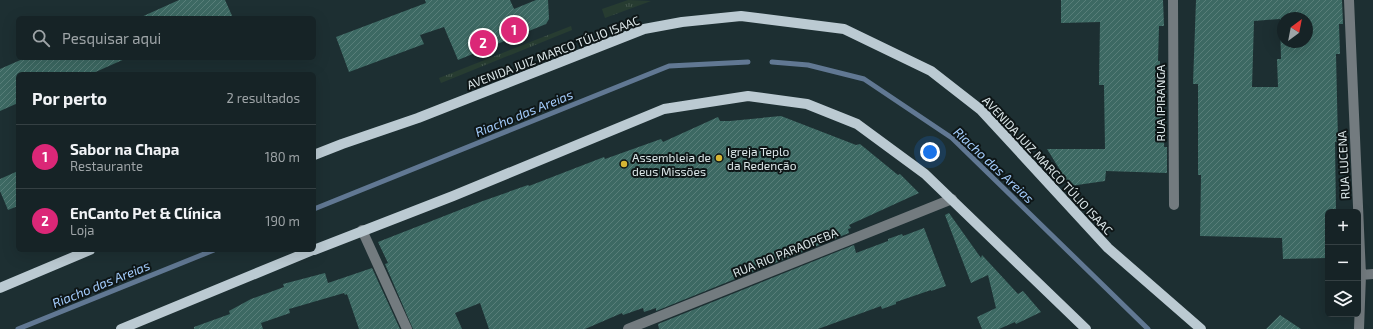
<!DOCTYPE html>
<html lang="pt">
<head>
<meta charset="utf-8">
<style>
  :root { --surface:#162326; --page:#1f2b2e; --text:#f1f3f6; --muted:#9ea4a7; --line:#354043; --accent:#db2777 }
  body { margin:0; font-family:"Exo 2",sans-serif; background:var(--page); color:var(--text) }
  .controls { position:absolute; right:12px; bottom:12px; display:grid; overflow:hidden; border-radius:6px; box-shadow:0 4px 16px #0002 }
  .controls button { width:36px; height:36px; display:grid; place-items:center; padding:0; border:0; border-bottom:1px solid var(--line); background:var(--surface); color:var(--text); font:20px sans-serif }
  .compass { position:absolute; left:1277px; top:12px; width:36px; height:36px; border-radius:50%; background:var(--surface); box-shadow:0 4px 16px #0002; rotate:32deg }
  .you { position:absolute; left:930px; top:152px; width:14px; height:14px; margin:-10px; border:3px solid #fff; border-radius:50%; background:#1a73e8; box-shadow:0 0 0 6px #1a73e833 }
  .badge { display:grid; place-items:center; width:26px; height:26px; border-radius:50%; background:var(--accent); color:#fff; font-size:13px; font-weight:700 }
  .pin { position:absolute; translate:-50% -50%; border:2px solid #fff; box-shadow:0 1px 4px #0006 }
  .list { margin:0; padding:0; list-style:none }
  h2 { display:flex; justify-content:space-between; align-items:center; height:52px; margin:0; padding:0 16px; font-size:17px }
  h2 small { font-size:13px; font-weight:400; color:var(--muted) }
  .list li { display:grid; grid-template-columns:26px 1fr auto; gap:12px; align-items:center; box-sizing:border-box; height:64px; padding:0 16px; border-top:1px solid var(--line) }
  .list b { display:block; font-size:15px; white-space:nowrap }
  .list p { margin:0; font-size:13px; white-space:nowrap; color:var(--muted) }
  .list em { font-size:13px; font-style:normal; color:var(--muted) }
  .icon { flex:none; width:22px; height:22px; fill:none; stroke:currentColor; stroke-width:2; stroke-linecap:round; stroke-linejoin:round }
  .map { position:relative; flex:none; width:1373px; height:329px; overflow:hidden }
  .search { position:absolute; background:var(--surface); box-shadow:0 4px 16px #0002; left:16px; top:16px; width:300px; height:44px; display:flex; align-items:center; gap:10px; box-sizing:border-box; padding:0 14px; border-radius:6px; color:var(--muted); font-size:15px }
  .panel { position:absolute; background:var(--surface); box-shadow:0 4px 16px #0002; left:16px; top:72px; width:300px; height:180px; border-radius:6px }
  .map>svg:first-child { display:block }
  .grass { fill:url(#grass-tufts) }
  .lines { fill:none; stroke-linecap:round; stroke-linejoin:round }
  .stream { stroke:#617893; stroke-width:5 }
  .building { fill:url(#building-hatch); fill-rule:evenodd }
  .minor { stroke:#737b7f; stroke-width:10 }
  .major { stroke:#bbcad2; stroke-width:10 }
  .poi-dot { fill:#d6b534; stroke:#0e1617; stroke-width:1.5 }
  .labels { text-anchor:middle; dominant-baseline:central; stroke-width:4; stroke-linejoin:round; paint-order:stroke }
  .street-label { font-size:12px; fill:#dbe6e8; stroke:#0e1617 }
  .poi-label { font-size:12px; fill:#dbe6e8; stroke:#0e1617; text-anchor:start }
  .water-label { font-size:13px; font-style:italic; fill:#a4cdfd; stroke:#0e1617 }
</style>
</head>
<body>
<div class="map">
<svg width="1373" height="329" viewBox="0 0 1373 329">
  <defs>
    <pattern id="grass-tufts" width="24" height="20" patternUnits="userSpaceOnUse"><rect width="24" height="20" fill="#273c31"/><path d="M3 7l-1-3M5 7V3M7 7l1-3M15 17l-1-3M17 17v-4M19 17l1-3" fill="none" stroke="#46584f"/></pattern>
    <pattern id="building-hatch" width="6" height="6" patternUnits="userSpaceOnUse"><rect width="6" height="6" fill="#3d6963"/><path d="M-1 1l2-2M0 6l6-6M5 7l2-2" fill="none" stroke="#587e79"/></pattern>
  </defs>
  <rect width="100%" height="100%" fill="#1d2f32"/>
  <!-- grass -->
  <path class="grass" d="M 628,0 L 651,1 L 605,18 L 602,9 Z
    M 571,26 L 572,30 L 441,83 L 439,78 Z"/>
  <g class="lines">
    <!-- stream -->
    <path class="stream" d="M 772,62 L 808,65 L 864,79 L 952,138 L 1148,329
      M 314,209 L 669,66 L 748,62
      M 18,329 L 214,250"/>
  </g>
  <!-- building -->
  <path class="building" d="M 179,0 L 225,0 L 233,18 L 139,18 Z
    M 425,0 L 510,0 L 514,9 L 536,0 L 548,0 L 549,19 L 546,24 L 458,60 L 444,27 L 420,35 L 424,44 L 349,72 L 336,37 L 426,3 Z
    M 1061,0 L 1163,0 L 1164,26 L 1159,26 L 1158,61 L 1160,61 L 1160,88 L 1163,88 L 1163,119 L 1165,119 L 1164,147 L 1167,147 L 1167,173 L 1106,171 L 1105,181 L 1070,186 L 1047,149 L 1105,149 L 1104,85 L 1099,85 L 1100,22 L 1061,23 Z
    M 1196,0 L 1342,0 L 1343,24 L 1339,24 L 1340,54 L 1336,54 L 1338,142 L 1335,142 L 1336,212 L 1328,212 L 1328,258 L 1283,259 L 1282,238 L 1200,236 L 1201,175 L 1198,175 L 1198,84 L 1193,84 ZM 1283,18 L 1307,18 L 1307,42 L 1283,42 ZM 1280,19 L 1281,59 L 1277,59 L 1278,87 L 1252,87 L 1254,21 Z
    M 25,58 L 127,58 L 91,74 L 18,74 L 18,103 L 0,111 L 0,69 Z
    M 781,116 L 856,145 L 860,144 L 898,175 L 900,174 L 919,193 L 849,225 L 851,228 L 848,229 L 849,233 L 656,311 L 656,308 L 644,312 L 643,308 L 623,315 L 622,313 L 585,329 L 489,329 L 480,303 L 455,313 L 462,329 L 413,329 L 385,264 L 388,263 L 378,242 L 480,202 L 528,185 L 529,186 L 604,157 L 605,159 L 661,139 L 663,142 L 718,117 L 720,121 L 730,121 Z
    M 18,171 L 18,206 L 8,210 L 0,191 L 0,179 Z
    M 949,213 L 981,258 L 982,255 L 1018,294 L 1023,291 L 1041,312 L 1016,324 L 1015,322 L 999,329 L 982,329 L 977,317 L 996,308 L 988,275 L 971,283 L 945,215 Z
    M 924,228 L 946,286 L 931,291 L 931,290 L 896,302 L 896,304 L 882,309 L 881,306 L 818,329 L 659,329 L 658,324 L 854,245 L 856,253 L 888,241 L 888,239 L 902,234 L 903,236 Z
    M 372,268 L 400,329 L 359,329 L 347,294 L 345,295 L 344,293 L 289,309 L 290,313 L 261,323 L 263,329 L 194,329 L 194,327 L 230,314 L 229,311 L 251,299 L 284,287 L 283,284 L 325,273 L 328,283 Z
    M 1280,315 L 1301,329 L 1266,329 Z"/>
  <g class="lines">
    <!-- minor -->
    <path class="minor" d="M 1173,0 L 1174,205
      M 1349,0 L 1361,275 L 1359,329
      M 362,230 L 407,329
      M 1361,275 L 1373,274
      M 628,329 L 952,199"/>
    <!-- major -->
    <path class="major" d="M 314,155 L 342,144 L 418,118 L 644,29 L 682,22 L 741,16 L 844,29 L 931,71 L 981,110 L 1108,248 L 1201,329
      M 314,250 L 453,196 L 664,109 L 748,96 L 807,104 L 857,124 L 925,174 L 1086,329
      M 0,288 L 90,250
      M 121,329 L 313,250"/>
  </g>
  <!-- markers -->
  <g class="poi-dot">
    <circle cx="719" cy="158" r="4"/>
    <circle cx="624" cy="164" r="4"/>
  </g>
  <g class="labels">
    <!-- street labels -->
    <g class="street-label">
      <text transform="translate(553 52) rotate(-21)">AVENIDA JUIZ MARCO TÚLIO ISAAC</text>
      <text transform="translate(1160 103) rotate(-90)">RUA IPIRANGA</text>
      <text transform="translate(1048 165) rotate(47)">AVENIDA JUIZ MARCO TÚLIO ISAAC</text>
      <text transform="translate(1343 165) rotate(-93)">RUA LUCENA</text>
      <text transform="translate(785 252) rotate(-22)">RUA RIO PARAOPEBA</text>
    </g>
    <!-- poi labels -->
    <g class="poi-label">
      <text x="727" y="151">Igreja Teplo<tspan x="727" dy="14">da Redenção</tspan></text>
      <text x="632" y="157">Assembleia de<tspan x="632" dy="14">deus Missões</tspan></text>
    </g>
    <!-- water labels -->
    <g class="water-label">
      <text transform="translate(524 113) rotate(-22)">Riacho das Areias</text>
      <text transform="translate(994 165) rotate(43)">Riacho das Areias</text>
      <text transform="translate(101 284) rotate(-22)">Riacho das Areias</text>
    </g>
  </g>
</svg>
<div class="controls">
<button>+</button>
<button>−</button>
<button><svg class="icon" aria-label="layers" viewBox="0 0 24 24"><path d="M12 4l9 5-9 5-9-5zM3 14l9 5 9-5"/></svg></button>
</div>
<svg class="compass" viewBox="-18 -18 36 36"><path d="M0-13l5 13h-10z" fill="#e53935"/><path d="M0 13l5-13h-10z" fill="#9ea4a7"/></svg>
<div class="you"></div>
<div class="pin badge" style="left:514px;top:30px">1</div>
<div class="pin badge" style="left:483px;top:43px">2</div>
<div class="search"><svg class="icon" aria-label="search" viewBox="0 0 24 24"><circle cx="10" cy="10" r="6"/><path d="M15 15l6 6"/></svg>Pesquisar aqui</div>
<section class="panel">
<h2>Por perto<small>2 resultados</small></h2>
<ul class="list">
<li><span class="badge">1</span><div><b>Sabor na Chapa</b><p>Restaurante</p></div><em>180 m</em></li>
<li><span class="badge">2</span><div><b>EnCanto Pet &amp; Clínica</b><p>Loja</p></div><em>190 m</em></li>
</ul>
</section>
</div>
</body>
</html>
